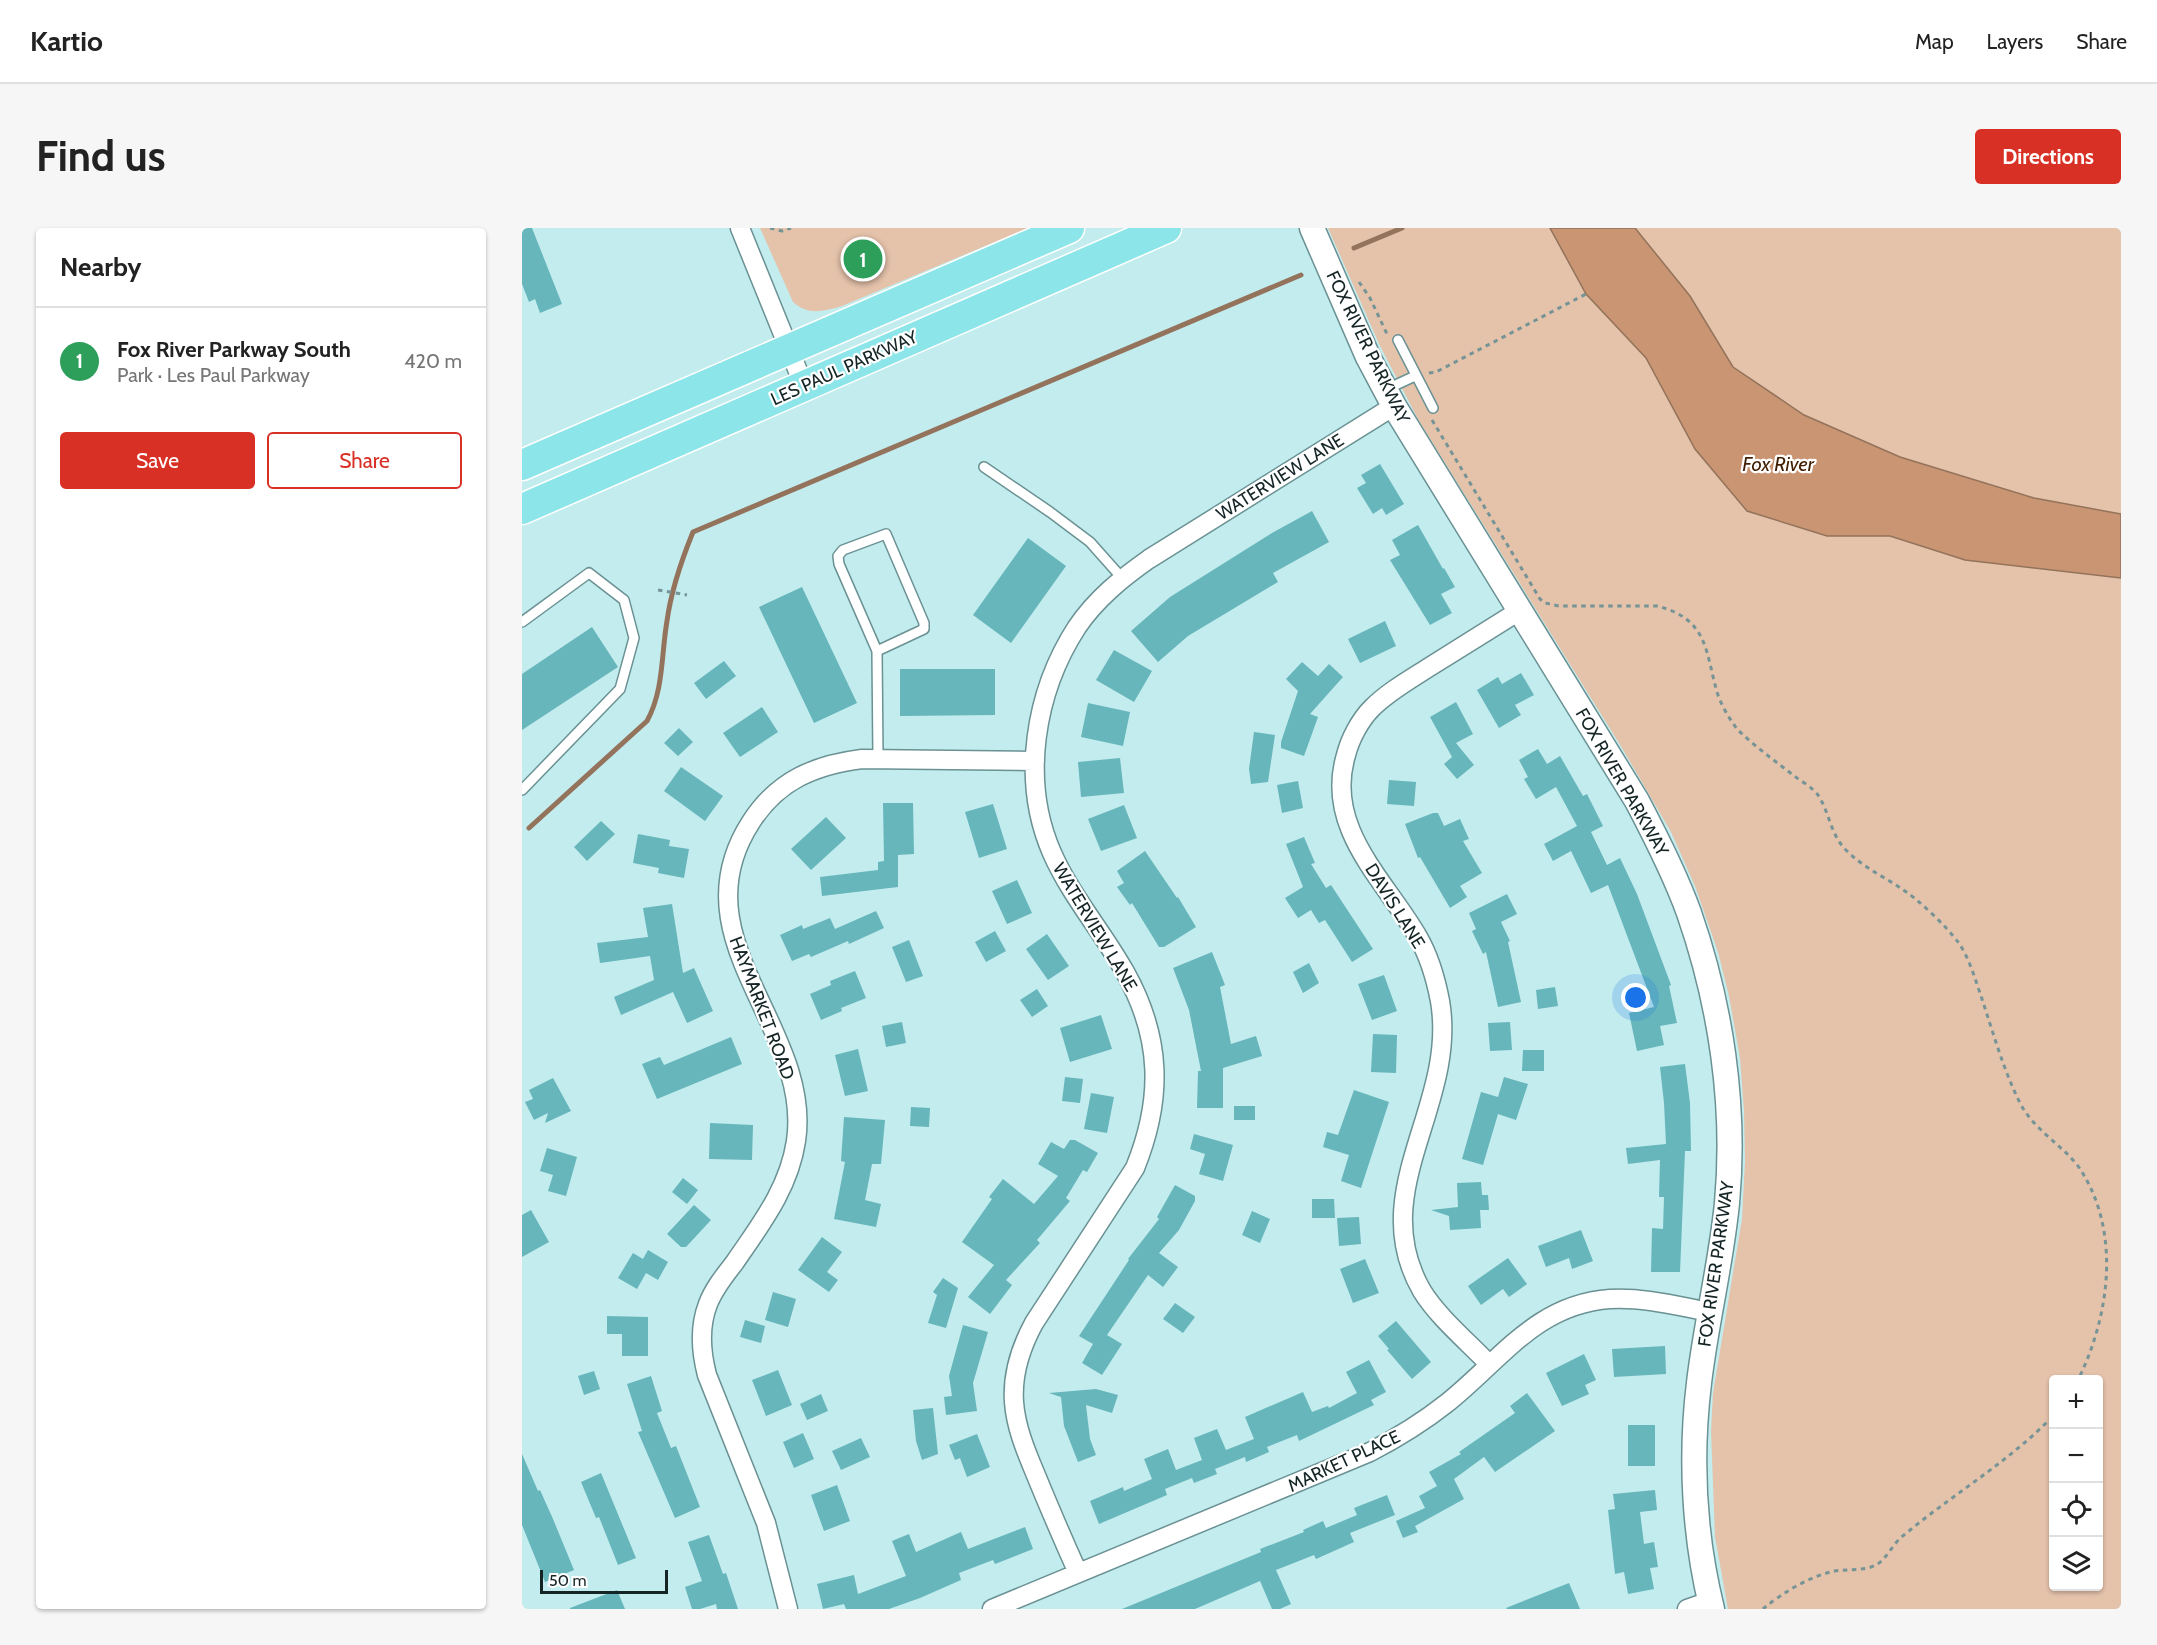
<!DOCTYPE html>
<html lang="en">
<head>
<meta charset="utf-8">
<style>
  :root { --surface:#fff; --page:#f6f6f6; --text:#222; --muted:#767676; --line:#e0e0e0; --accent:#d93025 }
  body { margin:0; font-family:Cabin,sans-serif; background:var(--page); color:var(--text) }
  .controls { position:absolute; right:18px; bottom:18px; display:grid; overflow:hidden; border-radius:6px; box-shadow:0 2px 4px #0004 }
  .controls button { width:54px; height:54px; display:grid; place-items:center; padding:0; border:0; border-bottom:2px solid var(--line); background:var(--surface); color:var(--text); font:30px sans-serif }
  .scale { position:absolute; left:18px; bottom:15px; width:128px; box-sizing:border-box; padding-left:6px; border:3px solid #152526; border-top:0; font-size:16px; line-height:21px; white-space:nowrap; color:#152526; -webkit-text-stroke:4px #fff; paint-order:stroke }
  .you { position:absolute; left:1114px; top:770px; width:21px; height:21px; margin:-15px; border:4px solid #fff; border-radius:50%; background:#1a73e8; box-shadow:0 0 0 9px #1a73e833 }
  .badge { display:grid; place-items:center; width:39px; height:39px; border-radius:50%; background:var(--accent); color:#fff; font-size:20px; font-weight:700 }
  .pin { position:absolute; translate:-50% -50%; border:3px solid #fff; box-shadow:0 2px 6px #0006 }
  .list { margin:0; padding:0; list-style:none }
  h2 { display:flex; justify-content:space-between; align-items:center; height:78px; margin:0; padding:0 24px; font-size:26px }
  h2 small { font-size:20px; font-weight:400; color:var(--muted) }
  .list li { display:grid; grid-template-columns:39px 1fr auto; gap:18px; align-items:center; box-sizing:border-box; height:108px; padding:0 24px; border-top:2px solid var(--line) }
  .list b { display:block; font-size:22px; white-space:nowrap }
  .list p { margin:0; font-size:20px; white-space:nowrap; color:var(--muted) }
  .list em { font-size:20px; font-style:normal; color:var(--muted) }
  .actions { display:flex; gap:12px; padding:18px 24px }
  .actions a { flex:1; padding:14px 0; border:2px solid var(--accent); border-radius:6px; text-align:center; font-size:21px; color:var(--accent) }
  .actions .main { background:var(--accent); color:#fff }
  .icon { flex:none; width:33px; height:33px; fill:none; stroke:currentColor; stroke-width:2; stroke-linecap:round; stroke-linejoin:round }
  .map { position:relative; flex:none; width:1599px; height:1381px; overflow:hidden; border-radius:6px }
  header { display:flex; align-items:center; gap:36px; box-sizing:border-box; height:84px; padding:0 30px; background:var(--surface); border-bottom:2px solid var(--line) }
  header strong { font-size:28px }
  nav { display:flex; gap:33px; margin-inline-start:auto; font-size:21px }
  .intro { display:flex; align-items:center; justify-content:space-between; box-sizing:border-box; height:144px; padding:0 36px }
  h1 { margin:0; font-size:42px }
  .button { padding:15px 27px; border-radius:6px; background:var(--accent); color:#fff; font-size:21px; font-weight:700 }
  main { display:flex; gap:36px; padding:0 36px }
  aside { flex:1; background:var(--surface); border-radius:6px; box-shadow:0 2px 4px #0004 }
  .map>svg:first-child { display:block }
  .green { fill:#e5c2aa; fill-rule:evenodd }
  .water { fill:#c99572; stroke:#93735b; stroke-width:1.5 }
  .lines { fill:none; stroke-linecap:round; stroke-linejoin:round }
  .stream { stroke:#93735b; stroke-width:5 }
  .building { fill:#66b6bb }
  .service-casing { stroke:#6a9193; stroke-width:12 }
  .minor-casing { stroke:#6a9193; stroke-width:21 }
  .tertiary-casing { stroke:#6a9193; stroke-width:27 }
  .primary-casing { stroke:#fff; stroke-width:33 }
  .path { stroke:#769496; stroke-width:3; stroke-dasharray:4.5 4.5; stroke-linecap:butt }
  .service { stroke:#fff; stroke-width:9 }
  .minor { stroke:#fff; stroke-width:18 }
  .tertiary { stroke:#fff; stroke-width:24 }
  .primary { stroke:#8ce5e9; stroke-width:30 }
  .labels { text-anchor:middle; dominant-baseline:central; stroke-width:4.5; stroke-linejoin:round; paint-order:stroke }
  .street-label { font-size:18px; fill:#152526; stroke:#fff }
  .water-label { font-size:20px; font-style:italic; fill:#411f03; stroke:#fff }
</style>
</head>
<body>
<header>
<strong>Kartio</strong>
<nav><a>Map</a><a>Layers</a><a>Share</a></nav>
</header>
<div class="intro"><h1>Find us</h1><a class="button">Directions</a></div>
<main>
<aside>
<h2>Nearby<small></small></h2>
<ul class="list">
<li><span class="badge" style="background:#2e9e5b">1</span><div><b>Fox River Parkway South</b><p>Park · Les Paul Parkway</p></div><em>420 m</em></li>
</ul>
<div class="actions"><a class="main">Save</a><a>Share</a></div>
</aside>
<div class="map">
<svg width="1599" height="1381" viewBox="0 0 1599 1381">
  <rect width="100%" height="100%" fill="#c3ecee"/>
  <!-- green -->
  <path class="green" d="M 238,0 L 506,0 L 320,78 C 302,83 286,88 271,74 Z
    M 806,0 L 1599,0 L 1599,1381 L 1206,1381 L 1193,1309 L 1189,1203 L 1191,1165 L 1220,991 L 1223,933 L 1222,883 L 1218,830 L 1207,768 L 1196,724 L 1173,658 L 1149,604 L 1100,520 L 897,193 L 858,118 ZM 1532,1152 L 1576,1152 L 1576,1358 L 1532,1358 Z"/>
  <!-- water -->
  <path class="water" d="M 1028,0 L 1113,0 L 1168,68 L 1211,139 L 1282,187 L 1378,229 L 1512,270 L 1599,286 L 1599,350 L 1443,332 L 1368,308 L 1305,308 L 1225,283 L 1173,221 L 1124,130 L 1064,66 Z"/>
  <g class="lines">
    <!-- stream -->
    <path class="stream" d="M 832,20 L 880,0
      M 7,600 L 125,493 C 142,462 139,427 145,393 C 149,363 160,331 171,304 L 779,47"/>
  </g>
  <!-- building -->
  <path class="building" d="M 0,0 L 10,0 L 40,76 L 18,85 L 13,71 L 7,74 L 0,56 Z
    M 858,236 L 882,276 L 864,287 L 860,280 L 851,286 L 835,260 L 844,255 L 839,247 Z
    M 790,283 L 807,314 L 751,345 L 756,354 L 666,408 L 636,434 L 609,403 L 648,369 L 750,305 Z
    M 896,297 L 921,341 L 922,340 L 933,359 L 919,366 L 930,385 L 908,397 L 868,332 L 878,327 L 870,312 Z
    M 506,310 L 544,338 L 489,415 L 451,387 Z
    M 280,359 L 335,475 L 292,495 L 237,379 Z
    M 863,393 L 874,418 L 838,435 L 826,411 Z
    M 70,399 L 96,439 L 0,502 L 0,446 Z
    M 592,422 L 630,443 L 612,474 L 574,452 Z
    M 202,433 L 214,448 L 184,471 L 172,455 Z
    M 780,434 L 796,448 L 807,436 L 821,449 L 788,486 L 796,489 L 782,528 L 759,520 L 759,514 L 776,463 L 764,451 Z
    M 378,441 L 473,441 L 473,487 L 378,488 Z
    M 999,445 L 1012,467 L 993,477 L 999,487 L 977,500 L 955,462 L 976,449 L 980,456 Z
    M 934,474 L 951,506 L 934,515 L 952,537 L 935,551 L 922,536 L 930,529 L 908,489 Z
    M 566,475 L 608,484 L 601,518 L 559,509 Z
    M 240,479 L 256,504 L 218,529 L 201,505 Z
    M 157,500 L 171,514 L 156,528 L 142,515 Z
    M 732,504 L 753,507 L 746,554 L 729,556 L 727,541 Z
    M 1016,521 L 1025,536 L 1038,528 L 1061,568 L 1065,566 L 1081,598 L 1069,604 L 1085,637 L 1098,630 L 1115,666 L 1149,757 L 1147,758 L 1155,795 L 1138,798 L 1142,817 L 1115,823 L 1107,785 L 1132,779 L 1086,657 L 1069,665 L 1049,623 L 1031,633 L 1022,616 L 1055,598 L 1034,559 L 1014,571 L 1002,551 L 1006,549 L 997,532 Z
    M 598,530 L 602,565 L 559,569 L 556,534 Z
    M 159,539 L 201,568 L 183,593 L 142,563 Z
    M 867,552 L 894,554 L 892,578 L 865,576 Z
    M 776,553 L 781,580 L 760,585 L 755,557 Z
    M 361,575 L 391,575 L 392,626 L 376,627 L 376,659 L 300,668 L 298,649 L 356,642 L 356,634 L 362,633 Z
    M 471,576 L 485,621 L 457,630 L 443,584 Z
    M 602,577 L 615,610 L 579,623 L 566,591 Z
    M 911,585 L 916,585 L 922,598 L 938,591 L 947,611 L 941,613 L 960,645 L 938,658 L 945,669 L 928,680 L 898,629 L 896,630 L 883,596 Z
    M 304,589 L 324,610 L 289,642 L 269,621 Z
    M 79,593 L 93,606 L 65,633 L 52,619 Z
    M 116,606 L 148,612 L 147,618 L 167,621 L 162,650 L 136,645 L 137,640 L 111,635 Z
    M 782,609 L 793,635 L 789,636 L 804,660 L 809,657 L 851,721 L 830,734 L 803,692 L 797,695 L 789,682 L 776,690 L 763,670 L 781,659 L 764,616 Z
    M 623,623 L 655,670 L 656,669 L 674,699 L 642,719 L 637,719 L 610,675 L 608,677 L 595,659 L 602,655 L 595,643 Z
    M 495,652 L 510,685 L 485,696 L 470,663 Z
    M 985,666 L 995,686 L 979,694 L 988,713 L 986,714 L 999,774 L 976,779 L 964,724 L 961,726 L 950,703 L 954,701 L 947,685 Z
    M 150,676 L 161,745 L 172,740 L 191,783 L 165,795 L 151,764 L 99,787 L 92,769 L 132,752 L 128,728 L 78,735 L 75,715 L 126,709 L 121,680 Z
    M 354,683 L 362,700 L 327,716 L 326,713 L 289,729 L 287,726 L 270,733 L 258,707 L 280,697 L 281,701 L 308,690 L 313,701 Z
    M 473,703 L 484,723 L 464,734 L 453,714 Z
    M 525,706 L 547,738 L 526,752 L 504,721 Z
    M 387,712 L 401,748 L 384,754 L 370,719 Z
    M 690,724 L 703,757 L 698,759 L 709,816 L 734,808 L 740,828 L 701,840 L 701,880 L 675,880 L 676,843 L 679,843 L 667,782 L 651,740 Z
    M 787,735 L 797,755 L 781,765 L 771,744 Z
    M 333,743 L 344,770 L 319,780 L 320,783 L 299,792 L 288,766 L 309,757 L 308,753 Z
    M 862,747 L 875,783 L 850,792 L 836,756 Z
    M 1033,759 L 1036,778 L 1016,781 L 1014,762 Z
    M 515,761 L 526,778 L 510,789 L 498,772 Z
    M 579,787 L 590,821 L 548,834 L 538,800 Z
    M 380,794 L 384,815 L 364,819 L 360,798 Z
    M 988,794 L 990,822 L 968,823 L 966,795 Z
    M 851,806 L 875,807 L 874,845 L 849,844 Z
    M 209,809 L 220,836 L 135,871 L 120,836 L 138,829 L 142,837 Z
    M 336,821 L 346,863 L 323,868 L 313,827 Z
    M 1001,822 L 1022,822 L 1022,843 L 1000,843 Z
    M 1163,836 L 1168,875 L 1169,923 L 1163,923 L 1158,1044 L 1129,1044 L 1130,1000 L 1141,1001 L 1142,969 L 1137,969 L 1138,932 L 1106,936 L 1104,920 L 1144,916 L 1142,875 L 1138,839 Z
    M 543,849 L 561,851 L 558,875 L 540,873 Z
    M 982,849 L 1006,856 L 994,892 L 976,886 L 961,937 L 940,931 L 959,864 L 976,869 Z
    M 31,850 L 49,883 L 23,895 L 26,885 L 12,892 L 3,874 L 11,871 L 7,862 Z
    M 832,862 L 867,874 L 839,960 L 819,953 L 827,927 L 801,919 L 805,904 L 816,907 Z
    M 569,865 L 592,869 L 585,905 L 562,901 Z
    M 712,878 L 733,878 L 733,892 L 712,892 Z
    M 389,879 L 408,880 L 407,899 L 388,898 Z
    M 322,889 L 363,892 L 359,936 L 350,936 L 343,972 L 359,976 L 354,999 L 312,991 L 323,934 L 319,933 Z
    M 188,895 L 231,897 L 230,932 L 187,931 Z
    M 672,906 L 711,917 L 701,953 L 677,946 L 683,926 L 668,921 Z
    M 548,912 L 553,912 L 576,925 L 565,944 L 561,942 L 544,970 L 548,973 L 515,1012 L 518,1015 L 484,1052 L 490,1057 L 468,1086 L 446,1069 L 472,1037 L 440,1014 L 470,971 L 467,969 L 481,951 L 512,976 L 536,948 L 516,936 L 529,914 L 542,921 Z
    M 25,920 L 55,929 L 44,968 L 26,963 L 31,947 L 18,943 Z
    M 161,950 L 176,962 L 165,976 L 150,964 Z
    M 959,954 L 960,967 L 966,967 L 967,982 L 958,982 L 959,1000 L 928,1002 L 927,988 L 909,982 L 936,979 L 935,955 Z
    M 653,957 L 673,968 L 673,973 L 657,1002 L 637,1025 L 656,1039 L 641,1059 L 626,1047 L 585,1107 L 600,1116 L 580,1147 L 560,1135 L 571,1116 L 557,1108 L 607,1032 L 606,1031 L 637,991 L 635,989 Z
    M 790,971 L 812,971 L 813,990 L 790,990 Z
    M 172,977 L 189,992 L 164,1019 L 159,1019 L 145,1006 Z
    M 9,982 L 27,1014 L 0,1029 L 0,987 Z
    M 730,983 L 748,991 L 738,1015 L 720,1007 Z
    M 837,989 L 839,1016 L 817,1018 L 815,990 Z
    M 1059,1002 L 1071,1033 L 1050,1041 L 1047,1030 L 1024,1039 L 1016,1018 Z
    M 300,1009 L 320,1024 L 305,1044 L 316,1052 L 307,1064 L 276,1042 Z
    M 126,1022 L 146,1034 L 136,1052 L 124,1045 L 115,1061 L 96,1050 L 111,1025 L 121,1031 Z
    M 986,1030 L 1005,1056 L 987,1069 L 981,1061 L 959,1077 L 946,1058 Z
    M 843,1031 L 857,1065 L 831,1075 L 818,1041 Z
    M 421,1050 L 436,1060 L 424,1100 L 406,1095 L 415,1067 L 411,1064 Z
    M 251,1064 L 274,1071 L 266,1099 L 243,1092 Z
    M 653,1075 L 673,1089 L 661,1105 L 641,1091 Z
    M 85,1088 L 126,1089 L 126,1128 L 100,1128 L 100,1106 L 85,1106 Z
    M 223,1092 L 243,1098 L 239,1115 L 218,1109 Z
    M 874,1093 L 909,1134 L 890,1151 L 865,1122 L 867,1121 L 856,1108 Z
    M 441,1097 L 466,1104 L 451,1155 L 455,1183 L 424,1187 L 422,1169 L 430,1168 L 427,1148 Z
    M 1143,1118 L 1144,1146 L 1092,1149 L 1090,1121 Z
    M 1062,1126 L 1074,1152 L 1063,1157 L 1067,1166 L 1040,1178 L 1024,1145 Z
    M 847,1132 L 864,1164 L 849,1172 L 852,1177 L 777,1213 L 775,1207 L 745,1219 L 747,1224 L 724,1234 L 723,1229 L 693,1241 L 695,1246 L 672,1255 L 670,1250 L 643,1261 L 645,1267 L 577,1296 L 568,1273 L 601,1259 L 602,1263 L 630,1251 L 622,1231 L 646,1221 L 654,1242 L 680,1232 L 672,1210 L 695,1201 L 704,1222 L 732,1211 L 723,1189 L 781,1164 L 790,1184 L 806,1178 L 807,1180 L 835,1165 L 824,1144 Z
    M 256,1142 L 270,1177 L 244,1188 L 230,1152 Z
    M 72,1143 L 78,1161 L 62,1167 L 56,1148 Z
    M 129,1148 L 140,1183 L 135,1185 L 149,1220 L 154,1218 L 178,1279 L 153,1290 L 116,1204 L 120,1203 L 105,1156 Z
    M 574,1161 L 596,1167 L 590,1185 L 564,1177 L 568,1211 L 574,1227 L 556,1234 L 542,1198 L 539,1169 L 527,1165 Z
    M 1005,1165 L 1033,1203 L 973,1244 L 962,1229 L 932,1251 L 942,1271 L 893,1298 L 896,1304 L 881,1310 L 874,1293 L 903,1280 L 897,1268 L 915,1258 L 907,1244 L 939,1226 L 937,1224 L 993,1185 L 988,1178 Z
    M 299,1166 L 306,1183 L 285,1192 L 278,1176 Z
    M 411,1180 L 416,1226 L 400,1232 L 394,1213 L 391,1182 Z
    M 1106,1197 L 1133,1197 L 1133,1238 L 1106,1238 Z
    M 281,1205 L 292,1231 L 272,1240 L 261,1214 Z
    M 455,1206 L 468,1239 L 445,1249 L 438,1230 L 433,1232 L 427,1217 Z
    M 339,1210 L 348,1229 L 319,1242 L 310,1223 Z
    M 0,1226 L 16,1263 L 18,1262 L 31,1291 L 52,1342 L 23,1354 L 0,1297 Z
    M 79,1245 L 114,1330 L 96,1337 L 77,1289 L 74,1290 L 59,1254 Z
    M 315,1257 L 328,1293 L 302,1303 L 289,1267 Z
    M 1133,1262 L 1135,1282 L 1118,1284 L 1122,1316 L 1132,1314 L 1136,1339 L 1128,1340 L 1132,1361 L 1106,1366 L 1102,1344 L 1093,1346 L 1086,1282 L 1093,1281 L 1091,1266 Z
    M 865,1267 L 873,1287 L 828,1305 L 832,1314 L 794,1331 L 792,1327 L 754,1342 L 769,1376 L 758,1381 L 750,1381 L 738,1353 L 673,1381 L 600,1381 L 739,1324 L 738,1321 L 782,1304 L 781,1302 L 801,1293 L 804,1300 L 835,1287 L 832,1280 Z
    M 503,1299 L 511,1321 L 473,1336 L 471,1332 L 437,1345 L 439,1352 L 398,1370 L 367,1381 L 324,1381 L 322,1376 L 301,1381 L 295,1356 L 332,1347 L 336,1366 L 384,1348 L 370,1313 L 387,1306 L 394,1324 L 439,1304 L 446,1321 Z
    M 187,1307 L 201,1346 L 204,1345 L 216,1381 L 195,1381 L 194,1376 L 178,1381 L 170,1381 L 163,1359 L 180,1353 L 166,1314 Z
    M 1047,1355 L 1058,1381 L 985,1381 L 984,1380 Z
    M 95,1362 L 103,1381 L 48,1381 L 48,1380 Z"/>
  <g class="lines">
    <defs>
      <path id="service" d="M 876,112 L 911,180
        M 865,161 L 893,148
        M 462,239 L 528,284 L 568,314 L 600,350
        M 0,394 L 67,345 L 102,372 L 112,410 L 98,461 L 0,562
        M 355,423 L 317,336 L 316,328 L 321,322 L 364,306 L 402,395 L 402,401 L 355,423 L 356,531"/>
      <path id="minor" d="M 218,0 L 282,158
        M 967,1136 C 946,1114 916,1089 900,1063 C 842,963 936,878 918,773 C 914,752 907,728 896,709 C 863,652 802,600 824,527 C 828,511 838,492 850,480 C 867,463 889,451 909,438 C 938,420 968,401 997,383
        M 556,1345 C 543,1316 530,1286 518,1257 C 507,1230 494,1203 492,1174 C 490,1146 499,1119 512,1095 L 613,940 C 641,871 640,810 603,744 C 580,703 549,668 530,625 C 498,552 513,464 555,399 C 574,371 600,350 627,331 L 872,178
        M 266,1381 L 244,1295 L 185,1147 C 179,1124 177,1099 186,1076 C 192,1060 203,1047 213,1034 C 239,996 267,960 274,913 C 291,799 153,711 229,594 C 256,552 293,537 340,531 L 513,533
        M 470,1381 L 848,1224 C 875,1210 901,1194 925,1175 C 978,1133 1014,1076 1088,1071 C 1121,1069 1156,1078 1188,1084
        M 1165,1381 L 1188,1373"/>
      <path id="tertiary" d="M 790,0 L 846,129 L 872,178 L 1115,573 C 1134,609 1153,646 1167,685 C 1199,777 1214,878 1205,975 C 1199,1036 1184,1095 1177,1155 C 1168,1229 1172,1308 1190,1381"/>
      <path id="primary" d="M 0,237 L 547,0
        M 0,281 L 644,0"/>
    </defs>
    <!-- service casing -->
    <use href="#service" class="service-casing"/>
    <!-- minor casing -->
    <use href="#minor" class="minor-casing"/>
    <!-- tertiary casing -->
    <use href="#tertiary" class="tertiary-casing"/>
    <!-- primary casing -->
    <use href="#primary" class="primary-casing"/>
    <!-- path -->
    <path class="path" d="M 248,0 L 260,3 L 269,0
      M 837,54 L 848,70 L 865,106
      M 907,145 L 914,144 L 1064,66
      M 910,192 L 1018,371 L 1023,375 L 1037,378 L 1135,378 C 1186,391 1183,422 1195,464 C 1199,477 1207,490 1215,501 C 1232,518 1252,532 1271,547 C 1279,553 1290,559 1296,567 C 1308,585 1308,607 1325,623 C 1342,640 1361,648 1380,661 C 1396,671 1425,699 1436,714 C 1447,729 1453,751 1459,768 C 1471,804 1481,841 1498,875 C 1512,902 1538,915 1556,938 C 1599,1000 1589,1085 1556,1152
      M 136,362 L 165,367
      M 1241,1381 C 1259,1366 1286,1349 1309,1344 C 1324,1340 1340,1344 1354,1337 C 1365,1331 1371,1315 1382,1307 C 1431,1266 1487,1234 1532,1187"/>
    <!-- service -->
    <use href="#service" class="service"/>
    <!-- minor -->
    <use href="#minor" class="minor"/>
    <!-- tertiary -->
    <use href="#tertiary" class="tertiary"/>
    <!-- primary -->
    <use href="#primary" class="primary"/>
  </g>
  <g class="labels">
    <!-- street labels -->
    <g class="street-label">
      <text transform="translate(846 119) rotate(64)">FOX RIVER PARKWAY</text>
      <text transform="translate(322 140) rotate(-24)">LES PAUL PARKWAY</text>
      <text transform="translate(758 249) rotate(-32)">WATERVIEW LANE</text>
      <text transform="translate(1100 554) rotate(60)">FOX RIVER PARKWAY</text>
      <text transform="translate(873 678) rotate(58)">DAVIS LANE</text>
      <text transform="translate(573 699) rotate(59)">WATERVIEW LANE</text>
      <text transform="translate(240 780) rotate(69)">HAYMARKET ROAD</text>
      <text transform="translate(1194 1036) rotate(-82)">FOX RIVER PARKWAY</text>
      <text transform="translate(822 1233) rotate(-25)">MARKET PLACE</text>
    </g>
    <!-- water labels -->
    <g class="water-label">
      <text x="1256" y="236">Fox River</text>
    </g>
  </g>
</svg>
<div class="controls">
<button>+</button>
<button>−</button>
<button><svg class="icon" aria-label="locate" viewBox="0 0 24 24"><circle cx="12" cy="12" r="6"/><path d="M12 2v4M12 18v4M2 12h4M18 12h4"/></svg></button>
<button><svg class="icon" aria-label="layers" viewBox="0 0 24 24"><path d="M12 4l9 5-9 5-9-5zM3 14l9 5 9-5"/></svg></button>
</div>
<div class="scale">50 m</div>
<div class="you"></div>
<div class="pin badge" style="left:341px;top:31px;background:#2e9e5b">1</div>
</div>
</main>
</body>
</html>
